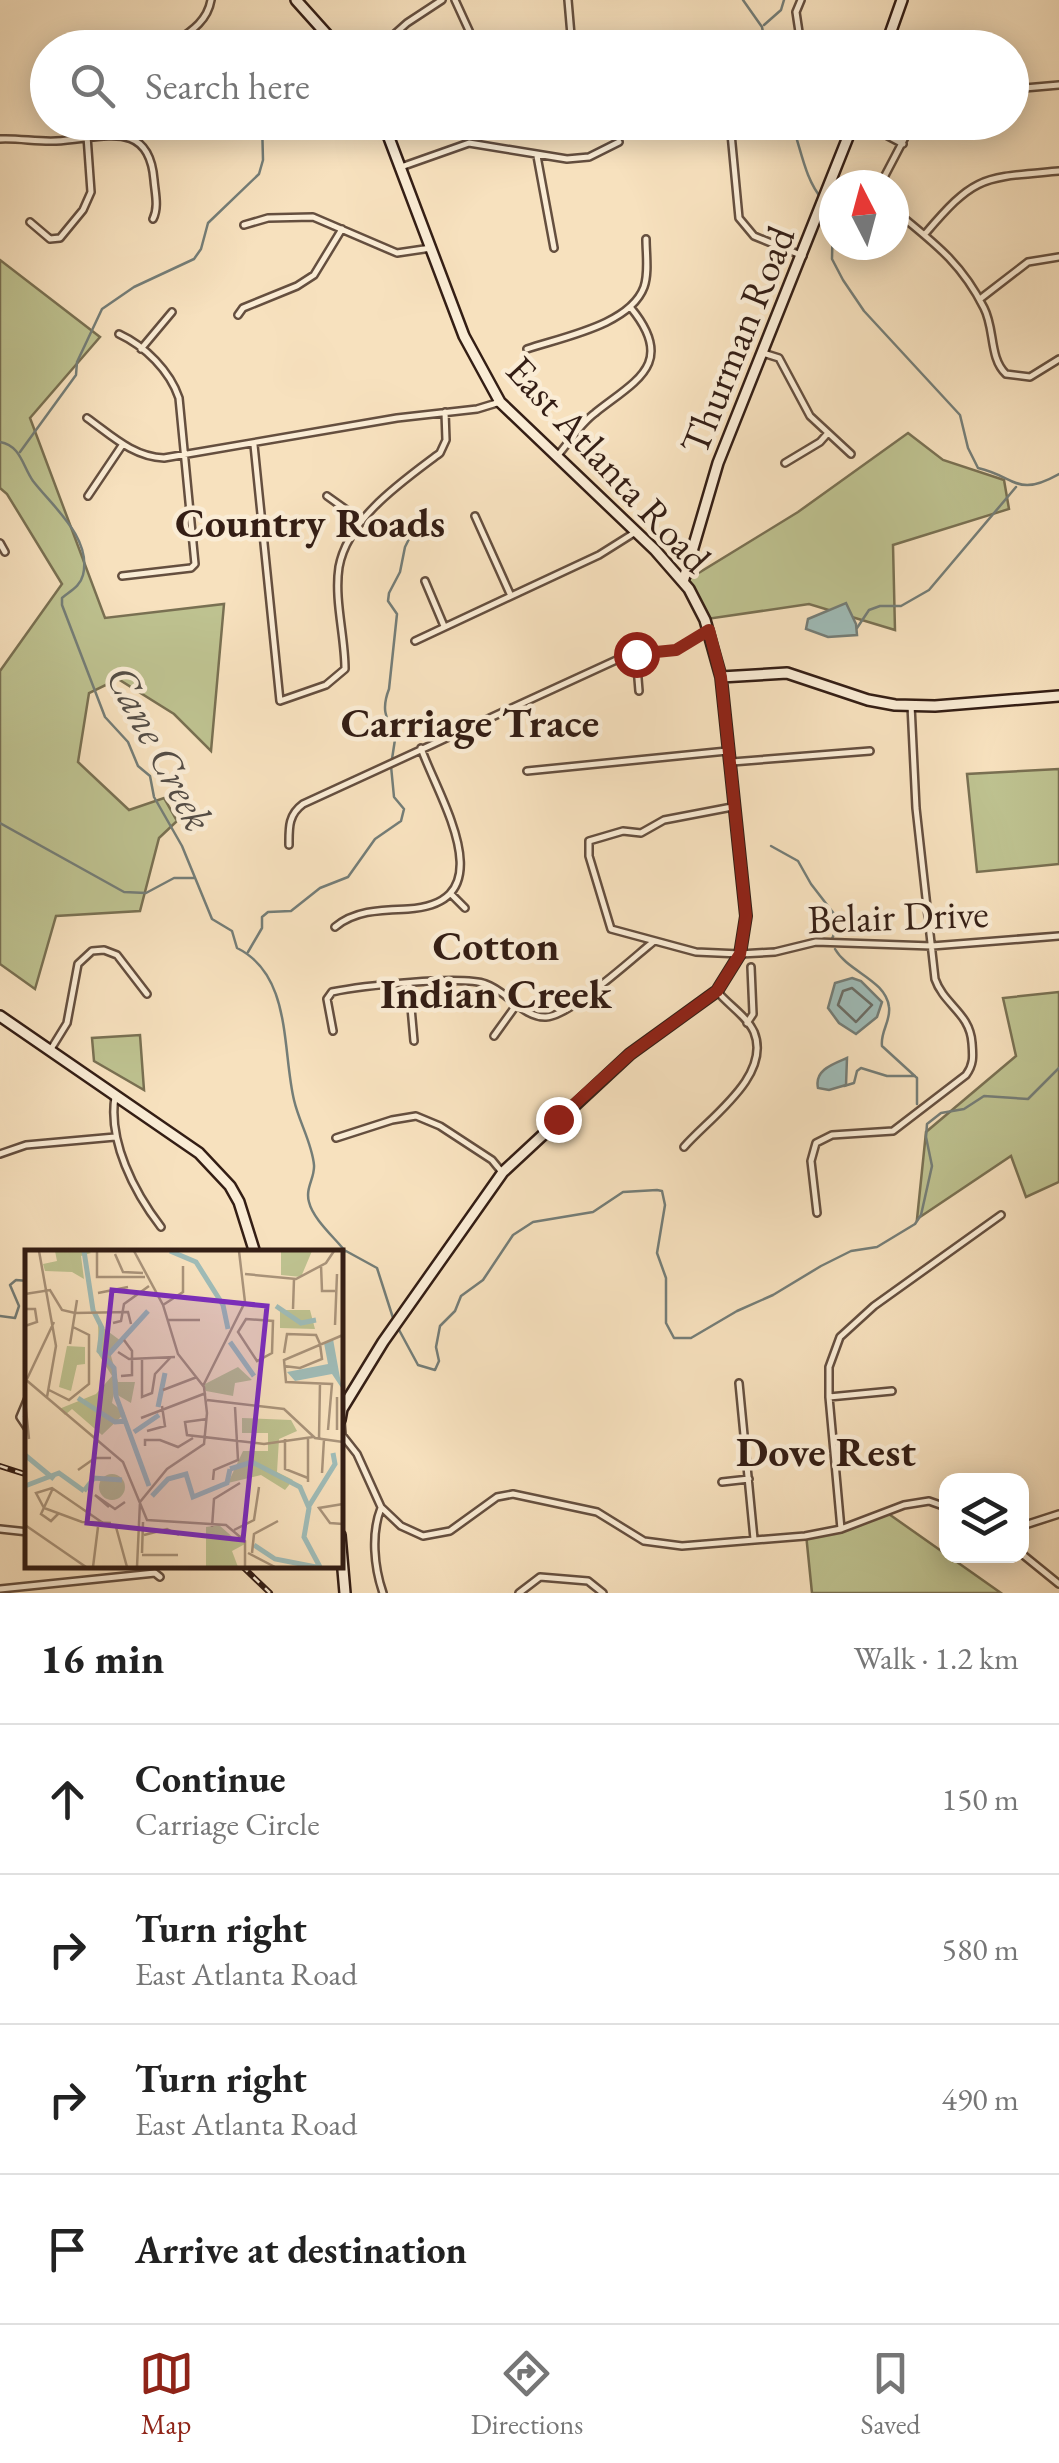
<!DOCTYPE html>
<html lang="en">
<head>
<meta charset="utf-8">
<style>
  :root { --surface:#fff; --page:#f6f6f6; --text:#222; --muted:#767676; --line:#e0e0e0; --accent:#8f2418 }
  body { margin:0; font-family:"EB Garamond",serif; background:var(--page); color:var(--text) }
  .controls { position:absolute; right:30px; bottom:30px; display:grid; overflow:hidden; border-radius:20px; box-shadow:0 5px 25px #0003 }
  .controls button { width:90px; height:90px; display:grid; place-items:center; padding:0; border:0; border-bottom:2px solid var(--line); background:var(--surface); color:var(--text); font:50px sans-serif }
  .compass { position:absolute; left:819px; top:170px; width:90px; height:90px; border-radius:50%; background:var(--surface); box-shadow:0 5px 25px #0003; rotate:354deg }
  .stop { position:absolute; width:30px; height:30px; margin:-22px; border:8px solid #8f2418; border-radius:50%; background:#fff }
  .stop.end { background:#8f2418; border-color:#fff; box-shadow:0 2px 10px #0008 }
  .list { margin:0; padding:0; list-style:none }
  h2 { display:flex; justify-content:space-between; align-items:center; height:130px; margin:0; padding:0 40px; font-size:42px }
  h2 small { font-size:32px; font-weight:400; color:var(--muted) }
  .list li { display:grid; grid-template-columns:65px 1fr auto; gap:30px; align-items:center; box-sizing:border-box; height:150px; padding:0 40px; border-top:2px solid var(--line) }
  .list b { display:block; font-size:38px; white-space:nowrap }
  .list p { margin:0; font-size:32px; white-space:nowrap; color:var(--muted) }
  .list em { font-size:32px; font-style:normal; color:var(--muted) }
  .icon { flex:none; width:55px; height:55px; fill:none; stroke:currentColor; stroke-width:2; stroke-linecap:round; stroke-linejoin:round }
  .map { position:relative; flex:none; width:1059px; height:1593px; overflow:hidden }
  .search { position:absolute; background:var(--surface); box-shadow:0 5px 25px #0003; left:30px; right:30px; top:30px; height:110px; display:flex; align-items:center; gap:25px; box-sizing:border-box; padding:0 35px; border-radius:55px; color:var(--muted); font-size:38px }
  .sheet { height:730px; background:var(--surface) }
  nav { display:flex; justify-content:space-around; align-items:center; box-sizing:border-box; height:140px; border-top:2px solid var(--line); background:var(--surface); font-size:28px; color:var(--muted) }
  nav a { display:grid; justify-items:center; gap:5px }
  nav .on { color:var(--accent) }
  .map>svg:first-child { display:block }
  .green { fill:#bec290; stroke:#797052; stroke-width:2.5 }
  .water { fill:#9fbcb8; stroke:#747d77; stroke-width:2.5 }
  .lines { fill:none; stroke-linecap:round; stroke-linejoin:round }
  .shore { stroke:#6a6d66; stroke-width:2.5 }
  .stream { stroke:#747d77; stroke-width:2.5 }
  .street-casing { stroke:#654f3f; stroke-width:10 }
  .secondary-casing { stroke:#341e15; stroke-width:14 }
  .street { stroke:#faecd5; stroke-width:5 }
  .secondary { stroke:#faecd5; stroke-width:9 }
  .rail-casing { stroke:#341e15; stroke-width:6 }
  .rail { stroke:#faecd5; stroke-width:2.5; stroke-dasharray:8; stroke-linecap:butt }
  .route { stroke:#8f2418; stroke-width:12 }
  .labels { text-anchor:middle; dominant-baseline:central; stroke-width:9; stroke-linejoin:round; paint-order:stroke }
  .street-label { font-size:40px; fill:#341e15; stroke:#faecd5 }
  .neighbourhood-label { font-size:42px; font-weight:bold; fill:#341e15; stroke:#faecd5 }
  .water-label { font-size:42px; font-style:italic; fill:#544d46; stroke:#faecd5 }
  .inset-river { fill:none; stroke:#9fbcb8; stroke-width:5 }
  .inset-road { fill:none; stroke:#a9937a; stroke-width:2.5 }
  .view { fill:#7b2cbf; fill-opacity:0.15; stroke:#7b2cbf; stroke-width:5 }
  .inset-edge { fill:none; stroke:#341e15; stroke-width:5 }
</style>
</head>
<body>
<div class="map">
<svg width="1059" height="1593" viewBox="0 0 1059 1593">
  <rect width="100%" height="100%" fill="#f7e1be"/>
  <filter id="stains"><feTurbulence type="fractalNoise" baseFrequency=".002" numOctaves="4"/><feColorMatrix values="0 0 0 0 .2 0 0 0 0 .09 0 0 0 0 .02 0 0 0 .5 -.17"/></filter>
  <radialGradient id="worn" r=".72"><stop offset=".6" stop-color="#630" stop-opacity="0"/><stop offset="1" stop-color="#630" stop-opacity=".3"/></radialGradient>
  <!-- green -->
  <path class="green" d="M 0,260 L 100,337 L 30,418 L 105,618 L 224,604 L 211,751 L 174,714 L 118,679 L 89,693 L 78,762 L 129,810 L 164,798 L 177,821 L 159,838 L 140,911 L 56,916 L 35,989 L 0,964 L 0,671 L 62,584 L 7,494 L 0,488 Z
    M 908,433 L 943,460 L 1004,480 L 1009,509 L 893,545 L 895,630 L 809,604 L 707,619 L 684,582 L 798,512 Z
    M 1059,769 L 1059,864 L 977,872 L 967,774 Z
    M 1059,992 L 1059,1182 L 1026,1197 L 1011,1156 L 917,1219 L 926,1132 L 1016,1056 L 1003,998 Z
    M 140,1035 L 144,1090 L 94,1061 L 92,1038 Z
    M 886,1512 L 1001,1593 L 812,1593 L 806,1534 L 859,1524 Z"/>
  <!-- water -->
  <path class="water" d="M 846,603 L 856,624 L 857,635 L 828,637 L 806,629 L 808,619 Z
    M 852,978 L 861,981 L 882,1002 L 877,1017 L 856,1034 L 839,1023 L 828,1008 L 835,983 Z
    M 847,1058 L 846,1085 L 829,1090 L 818,1088 C 814,1070 833,1064 847,1058 Z"/>
  <g class="lines">
    <!-- shore -->
    <path class="shore" d="M 852,988 L 872,1005 L 856,1022 L 838,1005 L 843,991 Z"/>
    <!-- stream -->
    <path class="stream" d="M 743,0 L 762,27 L 766,48
      M 764,25 L 781,10 L 784,0
      M 791,122 C 801,147 804,178 822,199
      M 827,205 L 833,214 L 832,259 L 843,280 L 864,311 L 960,415 L 968,448 L 978,468 C 1017,477 1016,498 1059,474
      M 0,442 C 21,446 22,465 33,481 C 53,507 92,538 83,575 C 80,587 70,591 62,598 L 62,605 L 105,717 L 128,742 L 138,766 L 150,776 L 154,797 L 182,846 L 212,919 L 232,931 L 237,948 C 292,975 282,1050 294,1100 C 299,1122 312,1143 314,1165 C 315,1178 305,1188 309,1202 C 313,1219 334,1237 345,1251
      M 20,452 L 76,375 L 77,362 L 102,309 L 134,287 L 194,259 L 201,249 L 208,223 L 259,174 L 263,160 L 262,122
      M 857,628 L 869,610 L 880,606 L 901,606 L 929,590 L 1016,487
      M 392,759 L 396,733 C 384,718 382,707 389,689 L 397,614 L 388,601 L 389,593 L 400,572 L 405,547 L 416,525
      M 0,823 L 124,892 L 146,893 L 174,878 L 195,878
      M 771,846 L 798,861 L 811,884 L 838,919 L 838,924 L 832,939
      M 835,949 C 848,972 886,980 889,1007 C 891,1021 880,1032 882,1046 L 917,1078 L 917,1104
      M 248,952 L 262,928 L 262,917 L 268,912 L 291,911 L 320,888 L 348,877 L 375,839 L 401,821 L 404,809 L 394,797 L 391,766
      M 844,1086 L 854,1083 L 857,1071 L 861,1068 L 887,1076 L 915,1076
      M 323,1253 L 346,1251 L 377,1268 L 394,1321
      M 0,1316 L 15,1318 L 19,1306 L 10,1285 L 16,1280 L 28,1281
      M 398,1328 L 418,1365 L 435,1370 L 439,1361 L 436,1347 L 440,1326 L 455,1311 L 461,1296 L 483,1280 L 513,1235 L 533,1222 L 593,1212 L 623,1192 L 657,1190 L 662,1191 L 665,1205 L 657,1253 L 666,1278 L 666,1323 L 674,1338 L 691,1338 L 737,1311 L 773,1295 L 821,1266 L 851,1251 L 877,1247 L 915,1224 L 921,1215 L 932,1166 L 926,1137 L 927,1124 L 941,1113 L 964,1109 L 984,1096 L 1028,1099 L 1059,1068"/>
    <defs>
      <path id="street" d="M 455,0 L 477,48
        M 568,0 L 572,47
        M 799,32 L 796,12 L 801,0
        M 167,48 C 186,34 207,24 211,0
        M 379,48 L 407,23 L 442,0
        M 1012,89 L 1059,85
        M 856,122 L 873,128 L 867,122
        M 730,123 L 739,218 L 754,236 L 803,256
        M 873,128 L 903,144
        M 0,139 C 19,138 37,142 56,141 C 101,139 149,117 154,180 C 155,193 159,207 153,219
        M 537,156 L 554,248
        M 401,167 L 469,143 L 567,159 L 589,157 L 619,142
        M 880,185 L 913,122
        M 894,210 C 933,242 961,262 984,308 C 995,329 989,358 1006,374 L 1030,377 L 1059,359
        M 30,222 L 50,239 L 60,238 L 83,210 L 91,192 L 86,122
        M 244,225 L 268,218 L 313,217 L 397,253 L 431,248
        M 925,234 C 976,174 982,178 1059,171
        M 980,299 L 1028,262 L 1059,257
        M 238,315 L 243,308 L 297,286 L 314,275 L 342,229
        M 119,334 C 145,346 170,371 179,398 L 195,564 L 191,568 L 122,576
        M 141,349 L 172,312
        M 527,349 C 562,337 630,325 644,287 C 649,273 646,254 646,239
        M 763,353 L 779,358 L 810,416 L 851,454
        M 87,418 C 111,435 133,457 164,458 L 397,418 L 477,409 L 500,402
        M 254,445 L 280,701 L 326,685 L 345,669 C 345,636 334,600 339,567 C 348,518 403,481 440,453 L 446,440 L 445,412
        M 558,455 C 570,441 580,424 595,413 C 635,381 677,364 631,308
        M 785,463 L 820,442 L 828,433
        M 88,496 L 123,444
        M 327,496 L 362,521
        M 475,516 L 511,596
        M 0,543 L 5,552
        M 425,581 L 444,626
        M 415,641 L 599,555 L 634,533
        M 636,654 L 639,691
        M 732,762 L 870,751
        M 527,771 L 727,751
        M 732,807 L 664,820 L 641,833 L 623,831 L 589,841 L 589,856 L 611,929 L 696,952 L 740,954 L 775,952 L 816,942 L 932,946 L 1059,936
        M 289,845 C 289,828 288,815 303,804 L 625,656 L 675,650 L 709,630
        M 451,894 L 465,908
        M 335,927 C 355,910 382,910 408,909 C 507,903 438,797 421,748
        M 409,985 L 414,1041
        M 747,1023 L 753,1014 L 751,967
        M 333,1031 L 327,999 L 332,992 C 360,986 462,975 486,984 C 507,991 523,1018 546,1017 C 570,1016 632,959 653,942
        M 494,1036 L 517,1004
        M 51,1049 L 67,1023 L 78,964 L 92,951 L 104,950 L 117,955 L 147,994
        M 115,1097 C 108,1141 134,1192 161,1227
        M 336,1138 L 392,1120 L 416,1116 L 440,1126 L 492,1160 L 501,1171
        M 684,1147 C 709,1118 772,1076 754,1032 C 747,1016 727,1004 717,991
        M 0,1154 L 26,1145 L 115,1137
        M 817,1213 L 811,1161 L 816,1143 L 832,1135 L 893,1131 L 966,1075 C 974,1064 973,1056 972,1043 C 970,1013 944,1005 935,979 L 916,808 L 911,705
        M 739,1383 L 754,1539
        M 829,1397 L 892,1391
        M 28,1398 L 20,1417 L 28,1429
        M 341,1421 L 342,1435 L 357,1454 L 381,1507 L 401,1526 L 423,1536 L 450,1531 L 497,1497 L 513,1494 L 597,1512 L 644,1541 L 682,1546 L 805,1536 L 841,1529 L 904,1505 L 929,1501 L 946,1507
        M 722,1482 L 749,1479
        M 381,1508 C 371,1533 374,1567 383,1593
        M 1022,1526 L 1059,1514
        M 0,1529 L 28,1532
        M 841,1529 L 829,1397 L 829,1367 L 840,1337 L 874,1306 L 1001,1215
        M 1022,1554 L 1059,1584
        M 0,1589 L 155,1573 L 160,1577
        M 519,1593 L 540,1577 L 588,1581 L 603,1593"/>
      <path id="secondary" d="M 296,0 L 339,48
        M 885,48 L 902,0
        M 683,582 L 718,463 L 854,122
        M 721,677 L 787,673 L 868,700 L 895,705 L 935,706 L 1059,696
        M 0,1016 L 199,1153 L 230,1186 L 239,1202 L 255,1253
        M 340,1420 L 342,1409 L 383,1342 L 503,1172 L 630,1054 L 717,991 L 740,954 L 746,916 L 721,677 L 705,620 L 689,589 L 655,550 L 500,402 L 464,336 L 383,122
        M 340,1535 L 345,1593"/>
    </defs>
    <!-- street casing -->
    <use href="#street" class="street-casing"/>
    <!-- secondary casing -->
    <use href="#secondary" class="secondary-casing"/>
    <!-- street -->
    <use href="#street" class="street"/>
    <!-- secondary -->
    <use href="#secondary" class="secondary"/>
    <defs>
      <path id="rail" d="M 0,1466 L 28,1475
        M 242,1566 L 270,1593"/>
    </defs>
    <!-- rail casing -->
    <use href="#rail" class="rail-casing"/>
    <!-- rail -->
    <use href="#rail" class="rail"/>
  </g>
  <g class="lines">
    <!-- route -->
    <path class="route" d="M 558,1119 L 630,1054 L 717,991 L 740,954 L 746,916 L 721,677 L 709,630 L 676,650 L 636,654"/>
  </g>
  <g class="labels">
    <!-- street labels -->
    <g class="street-label">
      <text transform="translate(737 340) rotate(-68)">Thurman Road</text>
      <text transform="translate(609 464) rotate(47)">East Atlanta Road</text>
      <text transform="translate(898 916) rotate(-2)">Belair Drive</text>
    </g>
    <!-- neighbourhood labels -->
    <g class="neighbourhood-label">
      <text x="310" y="522">Country Roads</text>
      <text x="470" y="722">Carriage Trace</text>
      <text x="496" y="945">Cotton<tspan x="496" dy="48">Indian Creek</tspan></text>
      <text x="826" y="1451">Dove Rest</text>
    </g>
    <!-- water labels -->
    <g class="water-label">
      <text transform="translate(160 748) rotate(62)">Cane Creek</text>
    </g>
  </g>
  <!-- overview -->
  <g transform="translate(25 1250)">
    <rect width="318" height="318" fill="#f7e1be"/>
    <path d="M 30,1 L 63,1 L 66,3 L 56,6 L 59,29 L 47,22 L 20,21 L 18,14 L 32,11 ZM 256,1 L 287,1 L 276,27 L 256,25 ZM 255,60 L 285,60 L 290,79 L 255,78 ZM 73,74 L 96,91 L 85,102 L 93,132 L 110,132 L 106,153 L 89,143 L 87,153 L 100,163 L 77,185 L 47,159 L 40,165 L 34,159 L 71,144 L 87,126 L 74,105 ZM 42,96 L 60,97 L 60,114 L 52,115 L 46,141 L 34,137 ZM 213,117 L 227,130 L 210,133 L 208,146 L 181,141 L 178,135 ZM 217,168 L 266,170 L 272,181 L 254,189 L 252,222 L 268,230 L 260,240 L 236,225 L 203,233 L 218,201 L 243,201 L 243,183 L 217,183 ZM74 237a13 13 0 1 1 26 0a13 13 0 1 1-26 0ZM 194,275 L 211,290 L 216,285 L 220,294 L 207,301 L 213,317 L 181,317 L 181,277 Z" fill="#bec290"/>
    <path d="M 308,89 L 317,139 L 307,124 L 270,131 L 262,122 L 303,114 L 299,93 Z" fill="#9fbcb8"/>
    <path class="inset-river" d="M 59,1 L 68,60 L 77,78 L 74,101 L 89,118 L 91,146 L 124,236M 145,1 L 171,12 L 198,55 L 203,79M 251,56 L 276,73 L 291,70M 205,92 L 229,126M 83,105 L 123,61M 53,148 L 90,172 L 102,171M 133,157 L 140,123M 109,182 L 134,165M 0,205 L 29,229M 205,219 L 227,212 L 275,237 L 284,258 L 279,287 L 295,317M 0,236 L 34,223 L 59,241M 59,241 L 69,228 L 97,230M 127,246 L 143,229 L 161,224 L 168,247 L 202,233 L 205,219M 284,256 L 310,214 L 308,203M 229,295 L 250,309 L 291,317"/>
    <path class="inset-road" d="M 14,1 L 31,96 L 22,147M 72,1 L 72,27 L 120,27M 109,1 L 138,55 L 153,104 L 179,137 L 182,163 L 179,194 L 142,219 L 115,252 L 112,317M 90,4 L 98,22 L 118,23M 296,15 L 297,41 L 310,41M 220,24 L 271,29 L 301,13 L 309,1M 73,43 L 103,37M 0,44 L 25,40 L 37,60 L 50,63 L 103,62 L 106,74M 138,55 L 158,42 L 158,16M 0,59 L 10,59 L 12,72 L 0,76M 268,59 L 269,29M 221,69 L 248,71 L 247,103 L 232,111 L 213,82 ZM 143,70 L 175,70M 88,73 L 96,71 L 99,54 L 124,36M 310,75 L 312,24M 45,94 L 52,50M 93,102 L 104,109 L 150,107M 259,103 L 262,84 L 291,85 L 295,94M 117,109 L 117,147 L 127,143 L 130,124 L 146,107M 259,116 L 275,118 L 297,109 L 295,94M 96,126 L 107,125 L 107,101 L 99,90M 0,129 L 98,212 L 122,270 L 201,275 L 220,291 L 220,317M 2,129 L 29,72M 178,136 L 220,52 L 214,1M 24,140 L 44,150 L 64,134 L 64,85 L 48,77M 138,140 L 172,127M 0,150 L 4,189M 182,150 L 259,159 L 290,188 L 318,192M 116,168 L 181,143M 182,169 L 160,172 L 162,185 L 239,194 L 288,187M 303,180 L 307,134 L 261,132 L 259,110 L 318,85M 312,180 L 312,147M 122,181 L 140,176 L 137,156M 260,189 L 260,219 L 283,228M 294,189 L 295,133M 120,196 L 120,190 L 135,190 L 153,197 L 168,188M 53,220 L 70,208 L 86,208M 297,223 L 299,189M 188,230 L 189,220 L 213,210 L 210,157M 283,232 L 283,188M 28,238 L 16,264 L 26,271 L 34,263M 318,254 L 294,258 L 305,273 L 318,274M 84,257 L 70,245 L 90,259 L 100,252M 78,273 L 27,238 L 11,243 L 19,258 L 57,272 L 86,273M 0,275 L 61,317M 91,277 L 102,317M 187,277 L 189,249 L 215,233M 209,280 L 229,270 L 234,237M 119,285 L 142,279 L 154,285M 117,303 L 118,272M 223,303 L 250,317M 227,303 L 229,284 L 253,271M 117,305 L 153,305M 68,317 L 73,277"/>
    <path class="view" d="M 87,40 L 242,56 L 218,290 L 62,273 Z"/>
    <rect width="318" height="318" class="inset-edge"/>
  </g>
  <rect width="100%" height="100%" filter="url(#stains)"/>
  <rect width="100%" height="100%" fill="url(#worn)"/>
</svg>
<div class="controls">
<button><svg class="icon" aria-label="layers" viewBox="0 0 24 24"><path d="M12 4l9 5-9 5-9-5zM3 14l9 5 9-5"/></svg></button>
</div>
<svg class="compass" viewBox="-18 -18 36 36"><path d="M0-13l5 13h-10z" fill="#e53935"/><path d="M0 13l5-13h-10z" fill="#767676"/></svg>
<div class="stop" style="left:636px;top:654px"></div>
<div class="stop end" style="left:558px;top:1119px"></div>
<div class="search"><svg class="icon" aria-label="search" viewBox="0 0 24 24"><circle cx="10" cy="10" r="6"/><path d="M15 15l6 6"/></svg>Search here</div>
</div>
<section class="sheet">
<h2>16 min<small>Walk · 1.2 km</small></h2>
<ul class="list">
<li><svg class="icon" aria-label="ahead" viewBox="0 0 24 24"><path d="M12 20V5M6 11l6-6 6 6"/></svg><div><b>Continue</b><p>Carriage Circle</p></div><em>150 m</em></li>
<li><svg class="icon" aria-label="right" viewBox="0 0 24 24"><path d="M7 20v-9h11M14 6l5 5-5 5"/></svg><div><b>Turn right</b><p>East Atlanta Road</p></div><em>580 m</em></li>
<li><svg class="icon" aria-label="right" viewBox="0 0 24 24"><path d="M7 20v-9h11M14 6l5 5-5 5"/></svg><div><b>Turn right</b><p>East Atlanta Road</p></div><em>490 m</em></li>
<li><svg class="icon" aria-label="arrive" viewBox="0 0 24 24"><path d="M6 21V4h12l-3 4 3 4H6"/></svg><div><b>Arrive at destination</b></div></li>
</ul>
</section>
<nav>
<a class="on"><svg class="icon" aria-label="map" viewBox="0 0 24 24"><path d="M3 6l6-2 6 2 6-2v14l-6 2-6-2-6 2zM9 4v14M15 6v14"/></svg>Map</a>
<a><svg class="icon" aria-label="directions" viewBox="0 0 24 24"><path d="M12 3l9 9-9 9-9-9zM9 14v-3h6M13 9l2 2-2 2"/></svg>Directions</a>
<a><svg class="icon" aria-label="saved" viewBox="0 0 24 24"><path d="M7 4h10v16l-5-4-5 4z"/></svg>Saved</a>
</nav>
</body>
</html>
